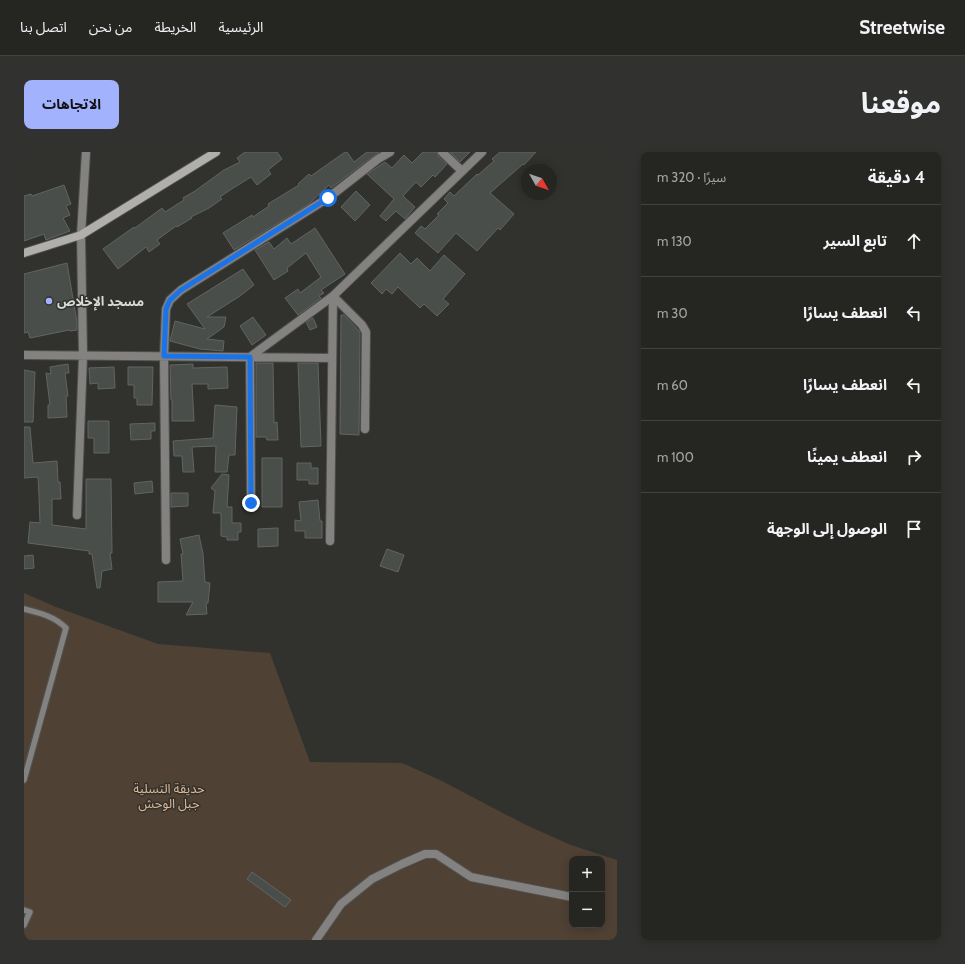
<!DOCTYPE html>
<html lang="ar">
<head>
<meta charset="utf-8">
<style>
  :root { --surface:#252622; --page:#31322f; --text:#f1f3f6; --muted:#a3a5a5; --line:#424340; --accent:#a3b2fd }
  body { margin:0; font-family:Cabin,"Noto Sans Arabic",sans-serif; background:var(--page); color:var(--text); direction:rtl }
  .controls { position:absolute; right:12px; bottom:12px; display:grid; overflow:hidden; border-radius:8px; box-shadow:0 2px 10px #0003 }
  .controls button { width:36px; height:36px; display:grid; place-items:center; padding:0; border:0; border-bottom:1px solid var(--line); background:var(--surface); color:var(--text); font:20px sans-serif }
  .compass { position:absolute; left:497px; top:12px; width:36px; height:36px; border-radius:50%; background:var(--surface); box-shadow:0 2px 10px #0003; rotate:130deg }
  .stop { position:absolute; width:12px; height:12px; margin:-9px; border:3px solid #1a73e8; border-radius:50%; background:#fff }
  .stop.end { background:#1a73e8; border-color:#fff; box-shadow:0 1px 4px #0008 }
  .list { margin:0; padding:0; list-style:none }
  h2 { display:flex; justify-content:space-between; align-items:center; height:52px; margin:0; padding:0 16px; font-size:17px }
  h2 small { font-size:13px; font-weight:400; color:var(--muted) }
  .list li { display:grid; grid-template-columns:26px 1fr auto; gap:12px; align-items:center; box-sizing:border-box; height:72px; padding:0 16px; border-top:1px solid var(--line) }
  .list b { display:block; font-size:15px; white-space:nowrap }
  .list em { font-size:13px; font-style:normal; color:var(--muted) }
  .icon { flex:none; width:22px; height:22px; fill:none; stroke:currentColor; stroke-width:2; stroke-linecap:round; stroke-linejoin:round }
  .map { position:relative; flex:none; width:593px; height:788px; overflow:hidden; direction:ltr; border-radius:8px }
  header { display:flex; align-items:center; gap:24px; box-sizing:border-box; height:56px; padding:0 20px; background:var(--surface); border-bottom:1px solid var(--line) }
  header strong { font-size:19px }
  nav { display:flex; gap:22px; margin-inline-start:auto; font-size:14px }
  .intro { display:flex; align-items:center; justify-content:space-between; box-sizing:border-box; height:96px; padding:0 24px }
  h1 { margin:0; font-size:28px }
  .button { padding:10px 18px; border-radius:8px; background:var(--accent); color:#111; font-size:14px; font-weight:700 }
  main { display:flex; gap:24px; padding:0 24px }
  aside { flex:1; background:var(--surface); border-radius:8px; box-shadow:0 2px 10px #0003 }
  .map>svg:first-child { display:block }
  .green { fill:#4f4134; fill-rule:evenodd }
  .building { fill:#4a4e4b; stroke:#616562 }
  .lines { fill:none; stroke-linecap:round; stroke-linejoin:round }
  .lane-casing { stroke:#4f504d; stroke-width:8 }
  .street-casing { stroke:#4f504d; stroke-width:10 }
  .secondary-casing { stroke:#4f504d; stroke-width:10 }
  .lane { stroke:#838280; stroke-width:5.5 }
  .street { stroke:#838280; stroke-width:8 }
  .secondary { stroke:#b0afac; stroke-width:8 }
  .route { stroke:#1a73e8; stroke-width:5 }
  .poi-dot { fill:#a3b2fd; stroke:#31322e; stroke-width:1.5 }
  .labels { text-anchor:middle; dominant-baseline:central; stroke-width:3; stroke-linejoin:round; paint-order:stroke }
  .poi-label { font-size:13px; font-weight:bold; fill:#dadbd9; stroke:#31322e; text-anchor:start }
  .park-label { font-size:13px; fill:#e0b590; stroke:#31322e }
</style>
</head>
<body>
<header>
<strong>Streetwise</strong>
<nav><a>الرئيسية</a><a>الخريطة</a><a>من نحن</a><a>اتصل بنا</a></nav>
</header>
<div class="intro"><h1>موقعنا</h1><a class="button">الاتجاهات</a></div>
<main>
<aside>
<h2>4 دقيقة<small>سيرًا · 320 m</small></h2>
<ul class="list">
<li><svg class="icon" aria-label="ahead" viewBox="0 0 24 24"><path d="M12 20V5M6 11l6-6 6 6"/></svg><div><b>تابع السير</b></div><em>130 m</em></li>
<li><svg class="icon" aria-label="left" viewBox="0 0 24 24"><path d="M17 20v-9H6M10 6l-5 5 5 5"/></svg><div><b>انعطف يسارًا</b></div><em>30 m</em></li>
<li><svg class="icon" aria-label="left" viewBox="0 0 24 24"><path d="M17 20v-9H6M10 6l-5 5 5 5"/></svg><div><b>انعطف يسارًا</b></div><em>60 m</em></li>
<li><svg class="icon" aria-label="right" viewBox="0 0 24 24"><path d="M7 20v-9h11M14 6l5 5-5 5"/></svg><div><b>انعطف يمينًا</b></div><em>100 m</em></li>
<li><svg class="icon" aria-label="arrive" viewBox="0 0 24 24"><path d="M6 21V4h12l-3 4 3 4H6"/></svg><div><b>الوصول إلى الوجهة</b></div></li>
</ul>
</aside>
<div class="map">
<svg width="593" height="788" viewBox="0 0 593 788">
  <rect width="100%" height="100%" fill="#31322e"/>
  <!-- green -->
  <path class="green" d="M 0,441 L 32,455 L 134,492 L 246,501 L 286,610 L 378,611 L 416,628 L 502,673 L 547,693 L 593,708 L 593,788 L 0,788 ZM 548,707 L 578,707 L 578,773 L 548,773 Z"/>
  <!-- building -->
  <path class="building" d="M 221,0 L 253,0 L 258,7 L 244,18 L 247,22 L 233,33 L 227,25 L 206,38 L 196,45 L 198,47 L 185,56 L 167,65 L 168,66 L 153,75 L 152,74 L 133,88 L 136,92 L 125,100 L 122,95 L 94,117 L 79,97 L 110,75 L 111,76 L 138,56 L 141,60 L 160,48 L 159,46 L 171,39 L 200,18 L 216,10 L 213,6 Z
    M 321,0 L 323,0 L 330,10 L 343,0 L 355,0 L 307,36 L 305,33 L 285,52 L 210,98 L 199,81 L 228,63 L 229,65 L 245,54 L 244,52 L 275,33 L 274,32 L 285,22 L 287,24 Z
    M 399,0 L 413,0 L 414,4 L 423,12 L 411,25 L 409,23 L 397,35 L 392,30 L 379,44 L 391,55 L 381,67 L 372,59 L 362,69 L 356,64 L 370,47 L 343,22 L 361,10 L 368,16 L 380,3 L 388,11 Z
    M 426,0 L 446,0 L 436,10 Z
    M 476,0 L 512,0 L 500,13 L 499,12 L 466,41 L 490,62 L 476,78 L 474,76 L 453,99 L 432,81 L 414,101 L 391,81 L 397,74 L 401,77 L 415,63 L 413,62 L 424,51 L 420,47 L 426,40 L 430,44 L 453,22 L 454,23 L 470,9 L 468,7 Z
    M 40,33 L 47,52 L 42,54 L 46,63 L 39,66 L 46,79 L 22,88 L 20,82 L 0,89 L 0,44 L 7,42 L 8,44 Z
    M 332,39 L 346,53 L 331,69 L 317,55 Z
    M 291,76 L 321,122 L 297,138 L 300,141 L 295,144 L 297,146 L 274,163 L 261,146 L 274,137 L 276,141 L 297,125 L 282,101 L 263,116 L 264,119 L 250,128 L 231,98 L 245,90 L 250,97 L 263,86 L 267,92 Z
    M 376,101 L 387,112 L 393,106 L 406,119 L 420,103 L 441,122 L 419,147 L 425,152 L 413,164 L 400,152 L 396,156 L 374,135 L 368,142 L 362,137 L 358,142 L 347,131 Z
    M 43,111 L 53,170 L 53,178 L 46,179 L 45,178 L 6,186 L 4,180 L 0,181 L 0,122 Z
    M 219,117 L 230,133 L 216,144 L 183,165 L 202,165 L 200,175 L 183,187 L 200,189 L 199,199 L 176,197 L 146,189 L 151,169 L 181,177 L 163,152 Z
    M 317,163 L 320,163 L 336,180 L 335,283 L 316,282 Z
    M 229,165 L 242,183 L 228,193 L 216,174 Z
    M 289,166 L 293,175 L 286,178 L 282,170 Z
    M 232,211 L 249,211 L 250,271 L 253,270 L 254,288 L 243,288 L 242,285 L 232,285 Z
    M 274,211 L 294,211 L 297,294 L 277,295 Z
    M 44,212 L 45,221 L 41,221 L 44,244 L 42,244 L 43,265 L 24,266 L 24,253 L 26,253 L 22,221 L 27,222 L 26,215 Z
    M 169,212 L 169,216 L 203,215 L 204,236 L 184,237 L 184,232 L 168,232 L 170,269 L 148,269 L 148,248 L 147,248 L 146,213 Z
    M 90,215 L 91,236 L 74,237 L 74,231 L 66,232 L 65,216 Z
    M 104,215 L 129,215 L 128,253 L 113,253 L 113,246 L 110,246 L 110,233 L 104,233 Z
    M 0,218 L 11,220 L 9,270 L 0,270 Z
    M 191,253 L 213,255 L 211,303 L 205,303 L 203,320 L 191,320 L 192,294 L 168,295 L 170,320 L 159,320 L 158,304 L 150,304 L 149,289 L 189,286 Z
    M 64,269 L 85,269 L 85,301 L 70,301 L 70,286 L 64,286 Z
    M 131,271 L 131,279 L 127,279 L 127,287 L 107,288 L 106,272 Z
    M 0,275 L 6,275 L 9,311 L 33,309 L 34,330 L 36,330 L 37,347 L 28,347 L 28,373 L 62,377 L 62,327 L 87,327 L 88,401 L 86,401 L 88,417 L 78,419 L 76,436 L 73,436 L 68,402 L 65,402 L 65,399 L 4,391 L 6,370 L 16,371 L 15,344 L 14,325 L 0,326 Z
    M 238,306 L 258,306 L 258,355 L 238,355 Z
    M 273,311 L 287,311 L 287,316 L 294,316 L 294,332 L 285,332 L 285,328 L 273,328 Z
    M 198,322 L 205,323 L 203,355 L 208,355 L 208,371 L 217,371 L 217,380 L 214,380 L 214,388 L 203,388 L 203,385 L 197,384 L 197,361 L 189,361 L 191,339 L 187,336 Z
    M 128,329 L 129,340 L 111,342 L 110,331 Z
    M 147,341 L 164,341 L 164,354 L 147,355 Z
    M 294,348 L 296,369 L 298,369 L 298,386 L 281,386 L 281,379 L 271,379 L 271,368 L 277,369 L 275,350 Z
    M 254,376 L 254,394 L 234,395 L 234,377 Z
    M 175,383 L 179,402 L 181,430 L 186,431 L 184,451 L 182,451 L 183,462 L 162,463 L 169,450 L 134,450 L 134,430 L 159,429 L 157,402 L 159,402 L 156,387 Z
    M 363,397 L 380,403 L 374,420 L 356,414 Z
    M 9,403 L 10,416 L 0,417 L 0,404 Z
    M 228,720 L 267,748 L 261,755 L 223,727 Z"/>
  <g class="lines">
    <defs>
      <path id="lane" d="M 0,457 C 16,461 30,464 42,476 L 0,628
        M 0,758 L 6,760 L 0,773"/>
      <path id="street" d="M 418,0 L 438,19
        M 309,144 L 338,173 L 342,180 L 341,277
        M 0,203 L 308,206
        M 227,351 L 226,205 L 309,144 L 458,0
        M 53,363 L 59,203 L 57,83 L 62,0
        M 306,389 L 309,144
        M 142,408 L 140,204 L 142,157 L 146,148 L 157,138 L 304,46 L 354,7 L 366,0
        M 292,788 L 317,752 L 348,727 L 378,712 L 401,702 L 412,702 L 447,725 L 548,745"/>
      <path id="secondary" d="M 0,101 L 57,83 L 192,0"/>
    </defs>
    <!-- lane casing -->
    <use href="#lane" class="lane-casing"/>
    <!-- street casing -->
    <use href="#street" class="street-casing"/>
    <!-- secondary casing -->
    <use href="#secondary" class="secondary-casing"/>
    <!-- lane -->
    <use href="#lane" class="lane"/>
    <!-- street -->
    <use href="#street" class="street"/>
    <!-- secondary -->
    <use href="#secondary" class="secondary"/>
  </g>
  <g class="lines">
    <!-- route -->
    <path class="route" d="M 227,351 L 226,205 L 140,204 L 142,157 L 146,148 L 157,138 L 304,46"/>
  </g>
  <!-- markers -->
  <circle class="poi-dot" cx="25" cy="149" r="4"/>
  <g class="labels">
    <!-- poi labels -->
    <g class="poi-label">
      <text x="33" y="149">مسجد الإخلاص</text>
    </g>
    <!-- park labels -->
    <g class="park-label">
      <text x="145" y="636">حديقة التسلية<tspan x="145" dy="15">جبل الوحش</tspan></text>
    </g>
  </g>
</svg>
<div class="controls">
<button>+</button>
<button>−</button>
</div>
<svg class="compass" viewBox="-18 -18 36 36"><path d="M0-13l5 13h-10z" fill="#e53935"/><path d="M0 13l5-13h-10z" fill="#a3a5a5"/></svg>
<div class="stop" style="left:304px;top:46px"></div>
<div class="stop end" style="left:227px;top:351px"></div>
</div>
</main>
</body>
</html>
